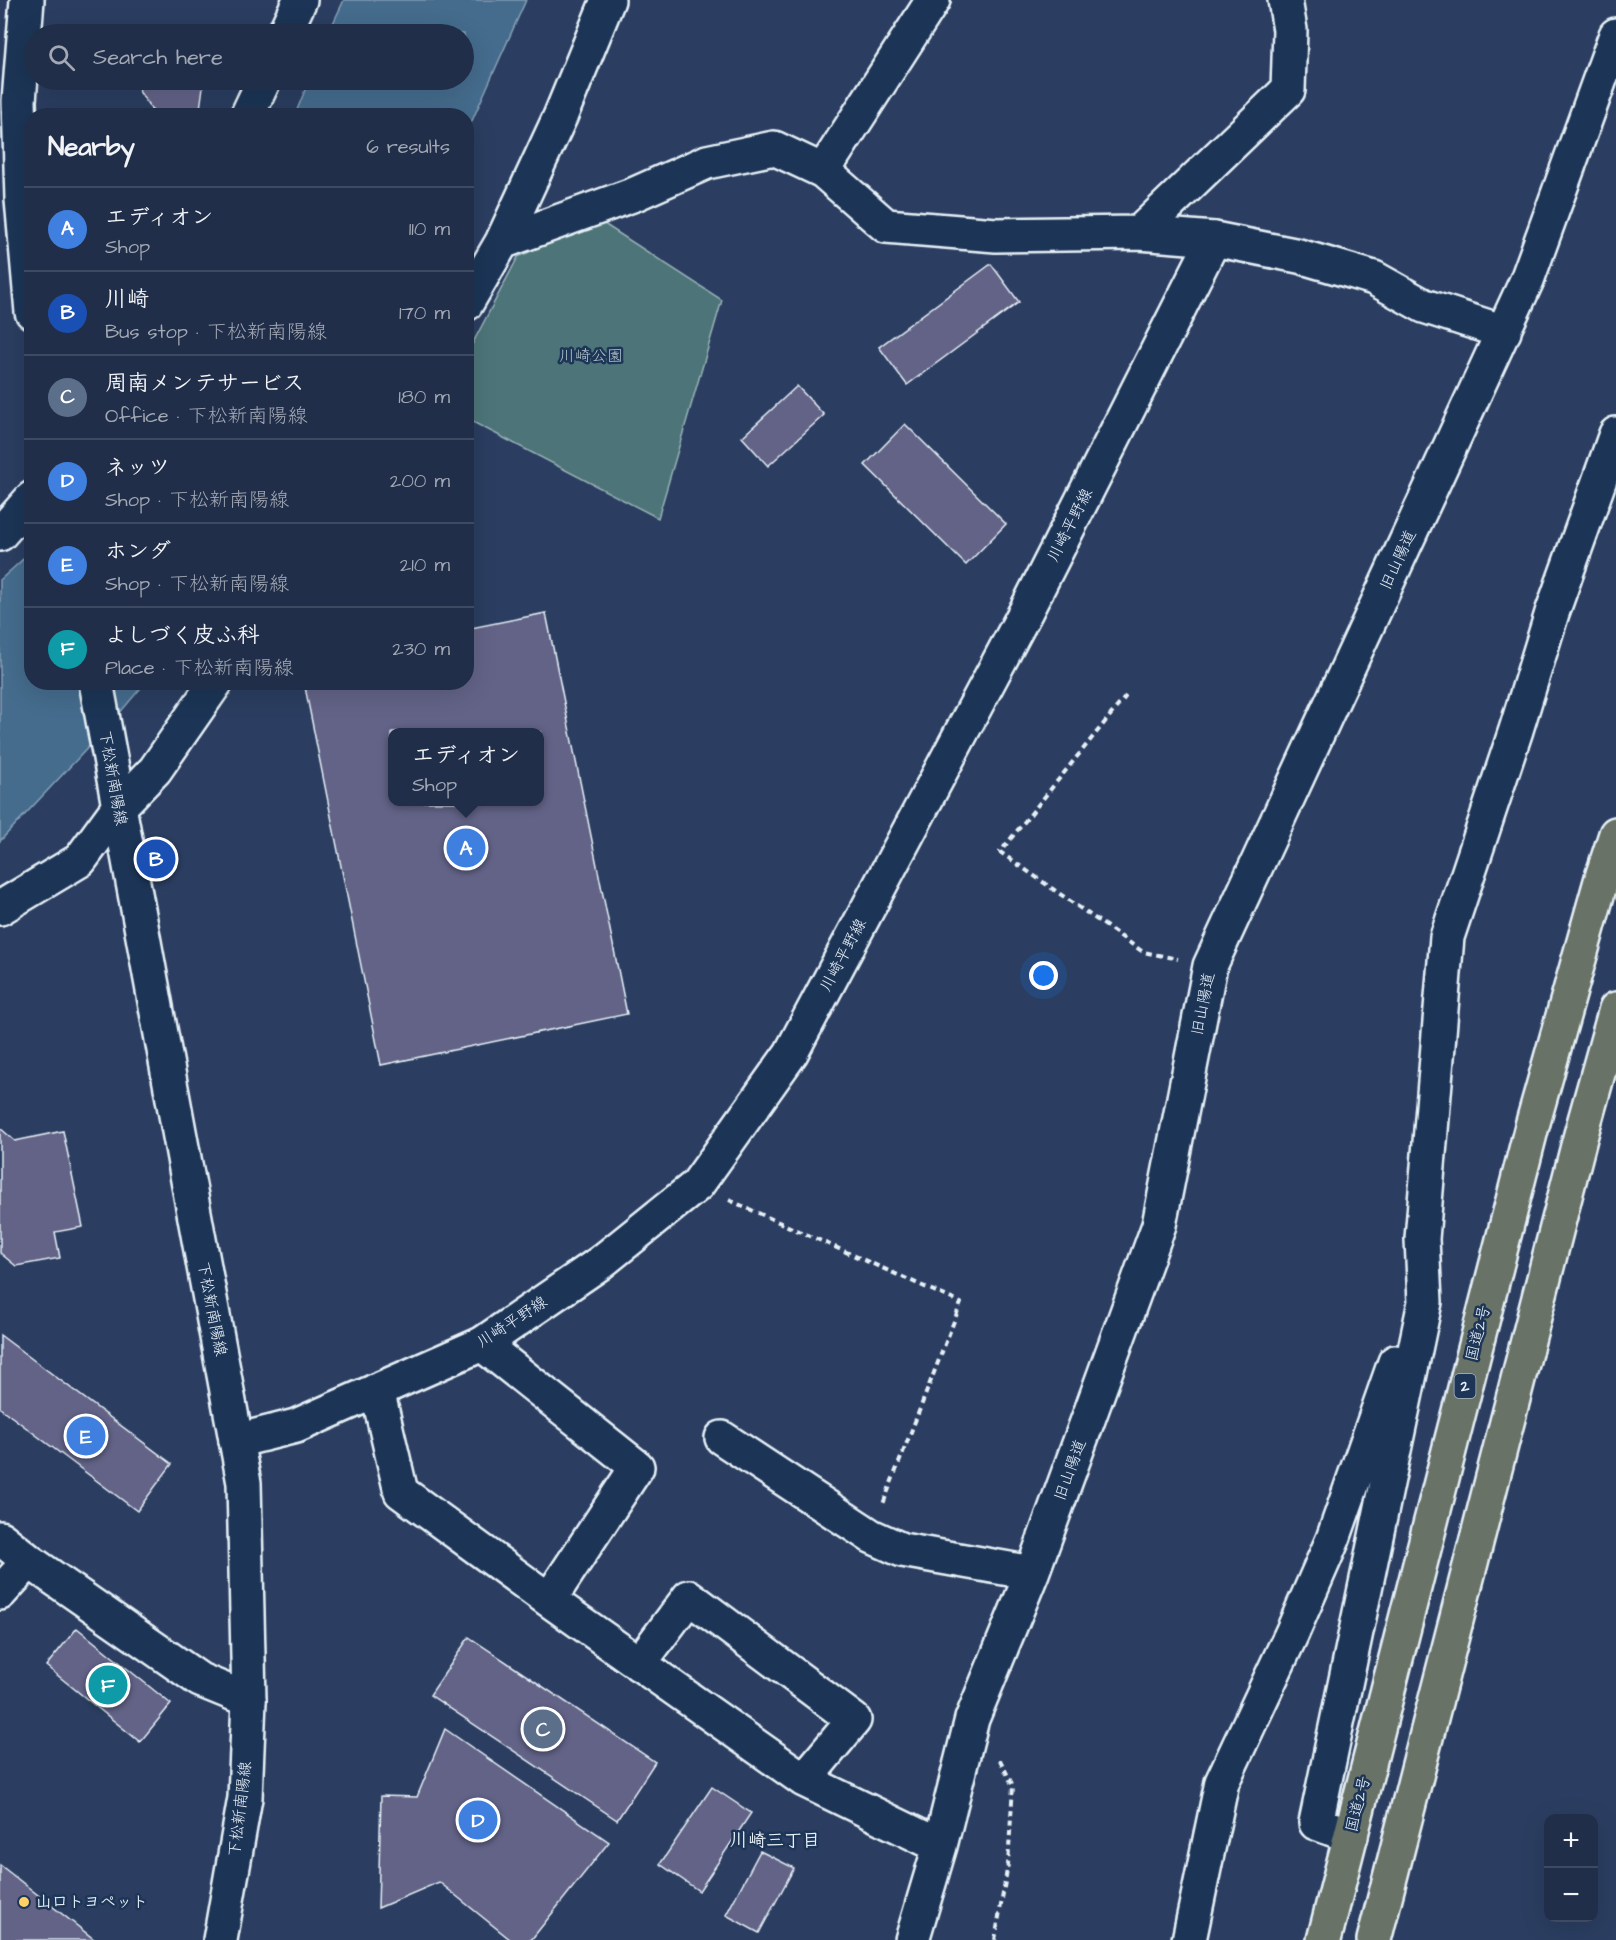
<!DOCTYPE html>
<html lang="en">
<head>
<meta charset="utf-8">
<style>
  :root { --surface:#202e49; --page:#283650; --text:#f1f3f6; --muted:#a2a8b4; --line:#3d4a61; --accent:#ffd166 }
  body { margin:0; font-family:"Architects Daughter","Klee One",sans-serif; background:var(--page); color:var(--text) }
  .controls { position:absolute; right:18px; bottom:18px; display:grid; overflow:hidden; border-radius:12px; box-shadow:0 6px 24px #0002 }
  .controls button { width:54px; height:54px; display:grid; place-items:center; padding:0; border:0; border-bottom:2px solid var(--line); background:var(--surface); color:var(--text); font:30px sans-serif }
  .you { position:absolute; left:1044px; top:976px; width:21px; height:21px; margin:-15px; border:4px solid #fff; border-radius:50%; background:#1a73e8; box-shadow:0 0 0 9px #1a73e833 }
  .badge { display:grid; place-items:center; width:39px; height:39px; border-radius:50%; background:var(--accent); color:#fff; font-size:20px; font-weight:700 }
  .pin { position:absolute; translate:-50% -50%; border:3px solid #fff; box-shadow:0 2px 6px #0006 }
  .popup { position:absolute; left:388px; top:728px; width:156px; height:78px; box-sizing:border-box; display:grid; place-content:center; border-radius:12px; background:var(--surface); filter:drop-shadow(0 2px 4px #0005); font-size:20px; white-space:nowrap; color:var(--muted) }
  .popup b { font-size:22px; color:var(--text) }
  .popup::after { content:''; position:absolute; left:50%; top:100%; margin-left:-12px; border:12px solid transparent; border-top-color:var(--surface) }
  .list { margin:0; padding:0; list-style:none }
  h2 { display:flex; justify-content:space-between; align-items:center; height:78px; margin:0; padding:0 24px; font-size:26px }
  h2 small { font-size:20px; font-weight:400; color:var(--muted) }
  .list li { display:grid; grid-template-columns:39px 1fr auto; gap:18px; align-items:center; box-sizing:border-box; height:84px; padding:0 24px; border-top:2px solid var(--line) }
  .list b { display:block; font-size:22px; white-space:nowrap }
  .list p { margin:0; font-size:20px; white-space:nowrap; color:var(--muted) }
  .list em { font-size:20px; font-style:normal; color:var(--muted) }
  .icon { flex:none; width:33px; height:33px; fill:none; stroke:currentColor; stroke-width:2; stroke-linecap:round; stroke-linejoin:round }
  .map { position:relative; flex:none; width:1616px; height:1940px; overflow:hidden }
  .search { position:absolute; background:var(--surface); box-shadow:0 6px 24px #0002; left:24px; top:24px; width:450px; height:66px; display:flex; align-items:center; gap:15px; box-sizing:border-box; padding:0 21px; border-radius:33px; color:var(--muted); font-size:22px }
  .panel { position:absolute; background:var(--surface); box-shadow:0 6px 24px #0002; left:24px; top:108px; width:450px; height:582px; border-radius:24px }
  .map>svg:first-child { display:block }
  .green { fill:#4d7579; stroke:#9ab3b8; stroke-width:1.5 }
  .water { fill:#456c8d; stroke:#86a1b8; stroke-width:1.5 }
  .building { fill:#626387; stroke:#e8f1f8; stroke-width:1.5; fill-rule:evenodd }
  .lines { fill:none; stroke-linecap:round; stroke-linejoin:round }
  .minor-casing { stroke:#e8f1f8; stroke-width:38 }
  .tertiary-casing { stroke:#e8f1f8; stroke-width:38 }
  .secondary-casing { stroke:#e8f1f8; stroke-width:38 }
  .trunk-casing { stroke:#e8f1f8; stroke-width:38 }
  .path { stroke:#e8f1f8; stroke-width:4; stroke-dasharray:6 4.5; stroke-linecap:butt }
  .minor { stroke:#1d3557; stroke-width:33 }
  .tertiary { stroke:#1d3557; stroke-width:33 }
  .secondary { stroke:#1d3557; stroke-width:33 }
  .trunk { stroke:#697266; stroke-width:33 }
  .poi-dot { fill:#ffd166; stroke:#1d3557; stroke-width:2 }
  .labels { text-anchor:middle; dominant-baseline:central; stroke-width:5; stroke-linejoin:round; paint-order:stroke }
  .shield { fill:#1d3557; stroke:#abb9c8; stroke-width:1.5 }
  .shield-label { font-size:15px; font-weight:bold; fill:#e8f1f8 }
  .park-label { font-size:16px; fill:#b2c6cc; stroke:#1d3557 }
  .street-label { font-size:16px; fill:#e8f1f8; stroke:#1d3557 }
  .poi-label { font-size:16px; font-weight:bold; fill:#e8f1f8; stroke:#1d3557; text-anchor:start }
  .neighbourhood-label { font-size:18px; font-weight:bold; fill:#e8f1f8; stroke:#1d3557 }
</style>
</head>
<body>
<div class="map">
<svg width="1616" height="1940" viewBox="0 0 1616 1940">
  <rect width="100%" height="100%" fill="#2b3e61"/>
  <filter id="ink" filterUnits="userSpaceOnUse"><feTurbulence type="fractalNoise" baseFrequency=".0167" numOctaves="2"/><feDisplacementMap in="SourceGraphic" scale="12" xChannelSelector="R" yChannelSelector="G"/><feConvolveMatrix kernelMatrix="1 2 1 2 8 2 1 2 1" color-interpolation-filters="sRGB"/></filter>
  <g filter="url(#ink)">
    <!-- green -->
    <path class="green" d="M 598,220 L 722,300 L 658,518 L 467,419 L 466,356 L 518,257 Z"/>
    <!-- water -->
    <path class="water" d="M 344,0 L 526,0 L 467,132 L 466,116 L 295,115 L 309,80 L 464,80 L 464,34 L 328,34 Z
      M 31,552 L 32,682 L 145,683 L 112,722 L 0,841 L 0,580 Z"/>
    <!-- building -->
    <path class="building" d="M 141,80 L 204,80 L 199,116 L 174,116 L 154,113 L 139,91 Z
      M 991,264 L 1019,302 L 907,385 L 879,347 Z
      M 797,386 L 824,415 L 768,466 L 742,437 Z
      M 905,424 L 1006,524 L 966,565 L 865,465 Z
      M 546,613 L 627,1014 L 381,1065 L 304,682 L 466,682 L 466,629 ZM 392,732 L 540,732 L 540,802 L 392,802 Z
      M 0,1128 L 15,1141 L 63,1131 L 83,1227 L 55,1232 L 60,1258 L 16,1266 L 0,1253 Z
      M 0,1335 L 172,1464 L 137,1511 L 0,1408 Z
      M 77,1628 L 171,1704 L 140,1742 L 46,1666 Z
      M 469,1637 L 655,1762 L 617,1820 L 430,1695 Z
      M 445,1729 L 609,1842 L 531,1940 L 511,1940 L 439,1882 L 378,1908 L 381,1796 L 417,1797 Z
      M 712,1787 L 751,1813 L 699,1891 L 660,1864 Z
      M 760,1851 L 794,1868 L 759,1933 L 726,1915 Z
      M 0,1865 L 95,1940 L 0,1940 Z"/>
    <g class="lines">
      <defs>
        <path id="minor" d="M 284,34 L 300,0
          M 247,116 L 264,80
          M 823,171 L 933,0
          M 1139,233 L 1288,90 L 1290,30 L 1285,0
          M 502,242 L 635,194 L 707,162 L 774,148 L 823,171 L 886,226 L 996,235 L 1139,233 L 1214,239 L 1299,256 L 1374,278 L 1424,306 L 1504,332
          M 466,304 L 502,242 L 560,117 L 608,0
          M 0,534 L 32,498
          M 0,908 L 80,860 L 118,808 L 155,770 L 216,682
          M 482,1344 L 637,1467 L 549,1600
          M 377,1390 L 401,1492 L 549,1600 L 804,1780 L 940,1846
          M 722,1438 L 871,1536 L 902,1550 L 1032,1573
          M 0,1538 L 29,1561 L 200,1680 L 249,1700
          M 0,1593 L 29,1561
          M 639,1664 L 689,1597 L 854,1720 L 804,1780
          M 1351,1836 L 1316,1823 L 1425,1302 L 1422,1239 L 1447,937 L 1516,730 L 1552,613 L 1616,434
          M 912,1940 L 940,1846 L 972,1719 L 1032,1573 L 1159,1225 L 1210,966 L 1527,280 L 1616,35
          M 1189,1940 L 1222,1782 L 1292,1633 L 1333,1539 L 1395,1362"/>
        <path id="tertiary" d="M 236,1441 L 296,1426 L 482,1344 L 600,1263 L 697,1185 L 791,1053 L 1026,611 L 1214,239"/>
        <path id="secondary" d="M 27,0 L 19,101 L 22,199 L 32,312
          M 96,682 L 244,1483 L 249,1700 L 245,1798 L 220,1940"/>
        <path id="trunk" d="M 1324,1940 L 1532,1126 L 1603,874 L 1616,834
          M 1374,1940 L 1580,1138 L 1616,1009"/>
      </defs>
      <!-- minor casing -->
      <use href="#minor" class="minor-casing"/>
      <!-- tertiary casing -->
      <use href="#tertiary" class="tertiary-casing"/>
      <!-- secondary casing -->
      <use href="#secondary" class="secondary-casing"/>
      <!-- trunk casing -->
      <use href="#trunk" class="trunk-casing"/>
      <!-- path -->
      <path class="path" d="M 1126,696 L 1000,852 L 1143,952 L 1178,959
        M 729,1200 L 961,1303 L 883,1504
        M 995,1940 L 1008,1864 L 1013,1786 L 998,1756"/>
      <!-- minor -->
      <use href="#minor" class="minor"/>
      <!-- tertiary -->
      <use href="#tertiary" class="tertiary"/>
      <!-- secondary -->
      <use href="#secondary" class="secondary"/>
      <!-- trunk -->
      <use href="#trunk" class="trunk"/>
    </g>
  </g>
  <!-- markers -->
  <circle class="poi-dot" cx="24" cy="1902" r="6"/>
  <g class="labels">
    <!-- shield labels -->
    <rect class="shield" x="1454.5" y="1374" width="21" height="24" rx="4.5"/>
    <g class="shield-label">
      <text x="1465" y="1386">2</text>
    </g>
    <!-- park labels -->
    <g class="park-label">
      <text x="591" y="356">川崎公園</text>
    </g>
    <!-- street labels -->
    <g class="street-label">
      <text transform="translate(1070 525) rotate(-63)">川崎平野線</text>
      <text transform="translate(1398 560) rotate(-65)">旧山陽道</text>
      <text transform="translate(113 778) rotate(80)">下松新南陽線</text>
      <text transform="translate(843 955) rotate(-62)">川崎平野線</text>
      <text transform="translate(1203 1004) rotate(-79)">旧山陽道</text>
      <text transform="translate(212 1309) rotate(79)">下松新南陽線</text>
      <text transform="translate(512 1322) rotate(-33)">川崎平野線</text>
      <text transform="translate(1478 1333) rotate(-76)">国道2号</text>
      <text transform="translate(1070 1470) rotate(-70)">旧山陽道</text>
      <text transform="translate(1358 1804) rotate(-76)">国道2号</text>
      <text transform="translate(240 1809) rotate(-83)">下松新南陽線</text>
    </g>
    <!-- poi labels -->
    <g class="poi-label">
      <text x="36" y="1902">山口トヨペット</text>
    </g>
    <!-- neighbourhood labels -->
    <g class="neighbourhood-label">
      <text x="775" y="1840">川崎三丁目</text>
    </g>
  </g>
</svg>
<div class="controls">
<button>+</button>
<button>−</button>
</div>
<div class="you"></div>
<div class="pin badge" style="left:466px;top:848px;background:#3f7fe0">A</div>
<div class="popup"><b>エディオン</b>Shop</div>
<div class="pin badge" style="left:156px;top:859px;background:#1a4fb4">B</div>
<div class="pin badge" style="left:543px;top:1729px;background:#5c6f8a">C</div>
<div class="pin badge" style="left:478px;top:1820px;background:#3f7fe0">D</div>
<div class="pin badge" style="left:86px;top:1436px;background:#3f7fe0">E</div>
<div class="pin badge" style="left:108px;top:1685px;background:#0f9aa8">F</div>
<div class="search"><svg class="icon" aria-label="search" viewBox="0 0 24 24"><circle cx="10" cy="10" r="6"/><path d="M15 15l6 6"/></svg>Search here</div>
<section class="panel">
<h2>Nearby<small>6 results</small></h2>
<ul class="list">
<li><span class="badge" style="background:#3f7fe0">A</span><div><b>エディオン</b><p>Shop</p></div><em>110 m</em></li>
<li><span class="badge" style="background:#1a4fb4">B</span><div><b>川崎</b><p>Bus stop · 下松新南陽線</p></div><em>170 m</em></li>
<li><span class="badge" style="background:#5c6f8a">C</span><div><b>周南メンテサービス</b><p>Office · 下松新南陽線</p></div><em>180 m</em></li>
<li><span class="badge" style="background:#3f7fe0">D</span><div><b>ネッツ</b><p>Shop · 下松新南陽線</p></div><em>200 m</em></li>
<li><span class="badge" style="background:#3f7fe0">E</span><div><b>ホンダ</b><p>Shop · 下松新南陽線</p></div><em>210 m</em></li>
<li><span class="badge" style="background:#0f9aa8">F</span><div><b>よしづく皮ふ科</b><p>Place · 下松新南陽線</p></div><em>230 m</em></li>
</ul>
</section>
</div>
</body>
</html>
